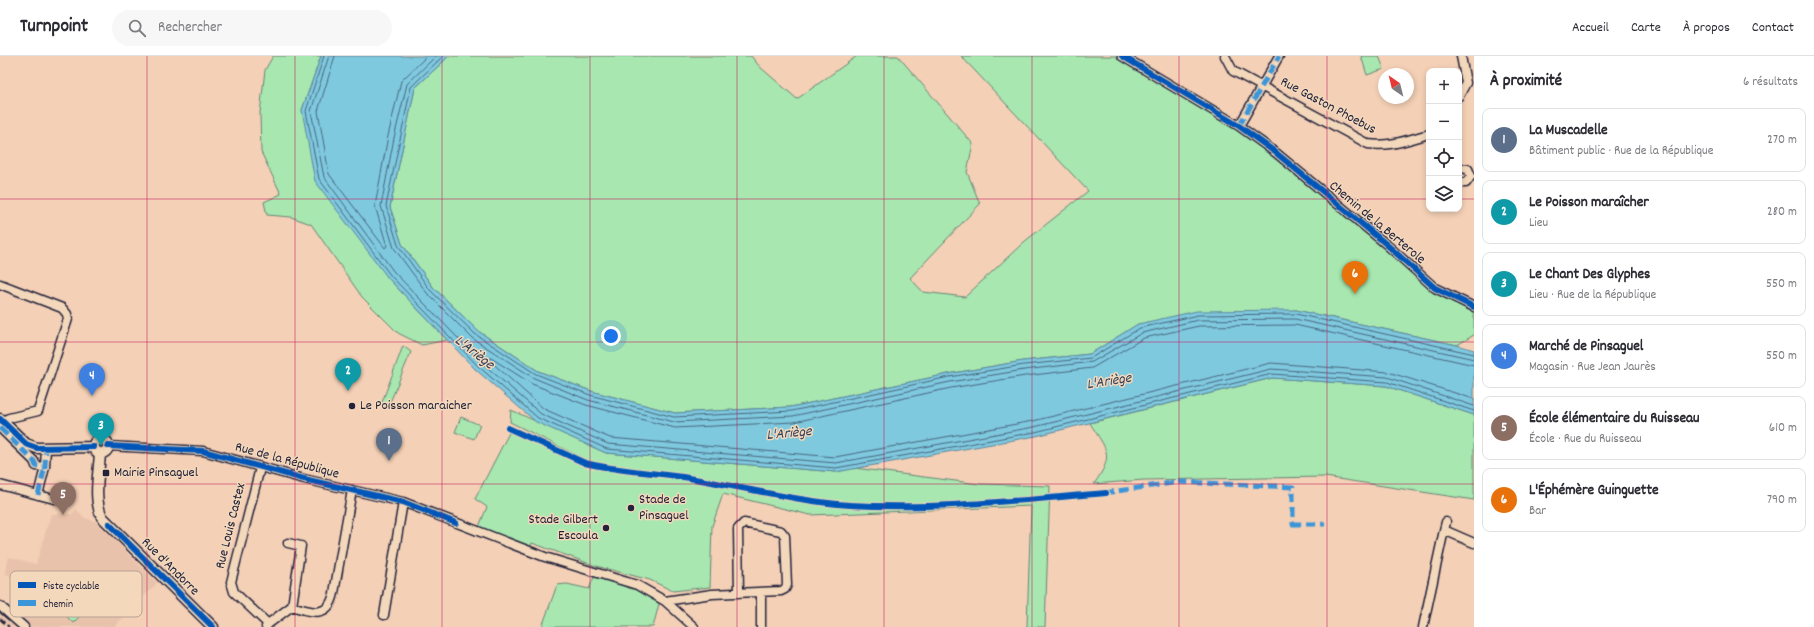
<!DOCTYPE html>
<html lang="fr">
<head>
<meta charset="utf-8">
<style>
  :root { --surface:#fff; --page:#f7f7f7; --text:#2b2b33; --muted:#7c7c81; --line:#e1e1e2; --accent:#b45309 }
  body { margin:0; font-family:Dekko,sans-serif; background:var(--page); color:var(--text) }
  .controls { position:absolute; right:12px; top:12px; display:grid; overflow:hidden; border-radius:8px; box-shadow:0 2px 6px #0003 }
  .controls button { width:36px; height:36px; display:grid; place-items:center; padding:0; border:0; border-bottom:1px solid var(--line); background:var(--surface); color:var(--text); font:20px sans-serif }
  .compass { position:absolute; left:1378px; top:12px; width:36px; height:36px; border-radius:50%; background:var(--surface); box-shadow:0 2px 6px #0003; rotate:325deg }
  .you { position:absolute; left:611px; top:280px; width:14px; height:14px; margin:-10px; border:3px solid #fff; border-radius:50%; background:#1a73e8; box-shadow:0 0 0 6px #1a73e833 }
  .badge { display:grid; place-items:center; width:26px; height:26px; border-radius:50%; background:var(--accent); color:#fff; font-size:13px; font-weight:700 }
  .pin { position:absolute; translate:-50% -33px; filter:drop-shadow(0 1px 2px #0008) }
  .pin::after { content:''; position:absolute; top:21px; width:14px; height:12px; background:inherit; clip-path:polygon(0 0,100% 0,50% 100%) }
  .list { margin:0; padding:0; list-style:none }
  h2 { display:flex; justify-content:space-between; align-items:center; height:52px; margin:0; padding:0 16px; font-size:17px }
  h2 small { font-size:13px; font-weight:400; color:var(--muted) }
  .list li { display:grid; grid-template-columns:26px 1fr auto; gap:12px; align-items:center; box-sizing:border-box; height:64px; margin:0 8px 8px; padding:0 8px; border:1px solid var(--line); border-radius:8px }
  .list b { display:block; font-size:15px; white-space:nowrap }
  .list p { margin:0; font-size:13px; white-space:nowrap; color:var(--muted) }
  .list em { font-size:13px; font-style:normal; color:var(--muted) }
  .icon { flex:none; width:22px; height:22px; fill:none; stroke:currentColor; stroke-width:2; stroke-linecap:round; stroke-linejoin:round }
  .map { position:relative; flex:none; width:1474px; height:571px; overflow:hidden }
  header { display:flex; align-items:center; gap:24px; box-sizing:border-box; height:56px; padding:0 20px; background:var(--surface); border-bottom:1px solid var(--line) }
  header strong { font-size:19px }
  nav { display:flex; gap:22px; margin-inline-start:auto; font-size:14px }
  .search { width:280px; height:36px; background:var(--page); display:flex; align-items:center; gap:10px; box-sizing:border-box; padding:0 14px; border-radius:22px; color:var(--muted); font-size:15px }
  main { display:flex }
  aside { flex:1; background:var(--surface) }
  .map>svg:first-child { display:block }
  .built { fill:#e9c2ac }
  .green { fill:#a8e7af; stroke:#658475 }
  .water { fill:#7fc9df; stroke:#5a869d }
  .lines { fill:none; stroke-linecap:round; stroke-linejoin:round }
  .shore { stroke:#47657d; stroke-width:1 }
  .minor-casing { stroke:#22223b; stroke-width:11 }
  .major-casing { stroke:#22223b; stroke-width:13 }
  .minor { stroke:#f4d8bb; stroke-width:8 }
  .major { stroke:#f4d8bb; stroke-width:10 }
  .rail { stroke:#22223b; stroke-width:2; stroke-dasharray:6 3; stroke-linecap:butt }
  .quiet { stroke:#3b95d9; stroke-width:5; stroke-dasharray:10 5; stroke-linecap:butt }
  .cycleway-casing { stroke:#f4d8bb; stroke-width:8 }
  .cycleway { stroke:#0057b8; stroke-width:6 }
  .grid { fill:none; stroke:#c2185b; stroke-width:1; stroke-opacity:0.55 }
  .poi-dot { fill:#22223b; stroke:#f4d8bb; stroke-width:1.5 }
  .labels { text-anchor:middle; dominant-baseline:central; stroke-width:3; stroke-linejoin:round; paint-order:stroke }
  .street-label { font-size:14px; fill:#22223b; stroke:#f4d8bb }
  .poi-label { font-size:14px; fill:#22223b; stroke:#f4d8bb; text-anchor:start }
  .water-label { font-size:15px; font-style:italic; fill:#35435c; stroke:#f4d8bb }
  .key { fill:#f4d8bb; stroke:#b5a195; stroke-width:1 }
  .key-label { font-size:11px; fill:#22223b }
</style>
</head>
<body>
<header>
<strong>Turnpoint</strong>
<div class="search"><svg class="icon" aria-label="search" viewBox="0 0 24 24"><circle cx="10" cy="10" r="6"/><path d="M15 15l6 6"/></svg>Rechercher</div>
<nav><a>Accueil</a><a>Carte</a><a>À propos</a><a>Contact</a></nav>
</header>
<main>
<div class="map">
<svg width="1474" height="571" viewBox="0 0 1474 571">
  <rect width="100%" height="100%" fill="#f4d0b6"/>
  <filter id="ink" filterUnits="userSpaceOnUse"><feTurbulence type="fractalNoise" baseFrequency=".025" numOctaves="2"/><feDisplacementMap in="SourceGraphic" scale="8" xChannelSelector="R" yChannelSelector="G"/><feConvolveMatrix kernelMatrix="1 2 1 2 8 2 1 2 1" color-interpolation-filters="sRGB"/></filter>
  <g filter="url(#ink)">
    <!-- built -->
    <path class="built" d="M 76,453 L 85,462 L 97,466 L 157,527 L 114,571 L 31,571 L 21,563 L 29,531 L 5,517 L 9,501 L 36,508 L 51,458 L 72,458 Z
      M 0,557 L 6,563 L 16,571 L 6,571 L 0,566 Z"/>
    <!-- green -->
    <path class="green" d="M 273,0 L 321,0 L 302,54 L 388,222 L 447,284 L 422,289 L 398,277 L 362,241 L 311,168 L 291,161 L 267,159 L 264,146 L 281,138 L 261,96 L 260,57 L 265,14 Z
      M 449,0 L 751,0 L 760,11 L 797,43 L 857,0 L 898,0 L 973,88 L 967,116 L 980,148 L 910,222 L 923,236 L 965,241 L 1024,186 L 1088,135 L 961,0 L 1130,0 L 1268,84 L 1263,93 L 1386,191 L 1435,235 L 1474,254 L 1474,279 L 1457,289 L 1296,254 L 1138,268 L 1090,298 L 1023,305 L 948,318 L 791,351 L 675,357 L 591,335 L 538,315 L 478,275 L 433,231 L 402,188 L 390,151 L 415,32 Z
      M 1361,0 L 1379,0 L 1384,13 L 1367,19 Z
      M 403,290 L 411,296 L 388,351 L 381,349 Z
      M 1272,322 L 1386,330 L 1474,359 L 1474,444 L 1325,421 L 1144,424 L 1094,428 C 1115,398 1107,395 1090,367 Z
      M 511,354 L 606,397 L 836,416 L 854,412 L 979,428 L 1050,430 L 1045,571 L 1027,571 L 1031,450 L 810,459 L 723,438 L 712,470 L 710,531 L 673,535 L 650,524 L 596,510 L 532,487 L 530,492 L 478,473 L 487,451 L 475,443 L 510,375 L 586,409 L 649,420 L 598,410 L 510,366 Z
      M 461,361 L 480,369 L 474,383 L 455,376 Z
      M 594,521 L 633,531 L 660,544 L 653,571 L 542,571 L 557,529 L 567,528 L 589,533 Z
      M 64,539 L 83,557 L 73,567 L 54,548 Z"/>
    <!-- water -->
    <path class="water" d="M 321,0 L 449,0 L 415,32 L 390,151 L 402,188 L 433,231 L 478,275 L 538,315 L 591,335 L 675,357 L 791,351 L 948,318 L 1023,305 L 1090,298 L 1138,268 L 1197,255 L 1296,254 L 1457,289 L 1474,294 L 1474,359 L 1386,330 L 1272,322 L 1036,380 L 836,416 L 606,397 L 536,366 L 475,313 L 388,222 L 315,125 L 302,54 Z"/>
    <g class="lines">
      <!-- shore -->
      <path class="shore" d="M 324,0 L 306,55 L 319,123 L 391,220 L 478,310 L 538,362 L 607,393 L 836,412 L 1035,376 L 1272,318 L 1387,326 L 1474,355
        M 329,0 L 311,55 L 324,121 L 394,216 L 481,306 L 541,358 L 608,388 L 836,407 L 1034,371 L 1271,313 L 1387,321 L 1474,350
        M 335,0 L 318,55 L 329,118 L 385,192 L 387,190 L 375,150 L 388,80 L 401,25 L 427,0
        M 436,0 L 407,28 L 394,82 L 381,150 L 394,192 L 427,237 L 472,282 L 534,322 L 588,344 L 674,366 L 793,360 L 950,326 L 1024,314 L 1092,306 L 1142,277 L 1198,264 L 1295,263 L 1474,303
        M 443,0 L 411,31 L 386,150 L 398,189 L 430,234 L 475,278 L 536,318 L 590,339 L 674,361 L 792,355 L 949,321 L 1024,309 L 1091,302 L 1140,272 L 1198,259 L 1296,258 L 1474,298
        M 1474,309 L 1295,269 L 1199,270 L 1144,282 L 1092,312 L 1025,320 L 951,332 L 794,366 L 675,372 L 586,349 L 532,328 L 491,302 L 488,303 L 544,353 L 610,382 L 835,401 L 1033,365 L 1271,307 L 1388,316 L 1474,343"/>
      <defs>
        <path id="minor" d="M 1122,0 L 1239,70 L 1275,96 L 1386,188 L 1435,232 L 1474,251
          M 1225,0 L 1233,15 L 1368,88 C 1390,91 1408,84 1429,78
          M 1459,40 L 1466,27 L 1461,0
          M 1239,70 L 1279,0
          M 1459,112 L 1468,113 L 1471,120 L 1466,127 L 1459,127
          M 0,228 L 62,252 L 67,258 L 68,263 L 38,355 L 9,362 L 0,366
          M 0,372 L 34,405 L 36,410 L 45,411 L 46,392
          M 108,390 L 203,395 L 304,423 L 403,446 L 545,501 L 637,529 L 665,545 L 694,571
          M 260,412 L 231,526 L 234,536 L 268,568
          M 0,429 L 54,443
          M 38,439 L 45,411
          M 1444,474 L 1446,466
          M 288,487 L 301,490 L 292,550
          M 665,545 L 712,538 L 781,535 L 785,533 L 787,529 L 785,480 L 781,475 L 744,467 L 738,473 L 739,537
          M 0,550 L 24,571
          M 384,559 L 403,446
          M 266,571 L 268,568 L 292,550 C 312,557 329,562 334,537 L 352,434
          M 761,571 L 761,536
          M 1423,571 L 1444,474 L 1474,487"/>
        <path id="major" d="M 0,363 L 26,388 L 37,392 L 94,391
          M94 390a7 7 0 1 1 14 0a7 7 0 1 1-14 0Z
          M 100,397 C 99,417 93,443 102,461 L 213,571"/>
      </defs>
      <!-- minor casing -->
      <use href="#minor" class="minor-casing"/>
      <!-- major casing -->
      <use href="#major" class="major-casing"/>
      <!-- minor -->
      <use href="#minor" class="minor"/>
      <!-- major -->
      <use href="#major" class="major"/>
      <!-- rail -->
      <path class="rail" d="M 0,563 L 9,571"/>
      <!-- quiet -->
      <path class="quiet" d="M 1239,70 L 1279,0
        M 0,372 L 34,405 L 36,410 L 45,411 L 46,392
        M 1104,437 L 1179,426 L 1293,431 L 1293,468 L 1325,468
        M 38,439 L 45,411"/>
      <defs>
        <path id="cycleway" d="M 1122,0 L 1239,70 L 1275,96 L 1386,188 L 1435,232 L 1474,251
          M 0,363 L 26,388 L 37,392 L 94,391
          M 508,372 L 585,407 C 617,415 650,416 683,421 C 739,430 793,445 850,449 C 936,454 1021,444 1106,437
          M 108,390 L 203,395 L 304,423 L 403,446 L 456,467
          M 109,468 L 213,571"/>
      </defs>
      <!-- cycleway casing -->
      <use href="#cycleway" class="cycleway-casing"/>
      <!-- cycleway -->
      <use href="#cycleway" class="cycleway"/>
    </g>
  </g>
  <!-- grid -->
  <path class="grid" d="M 147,0 L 147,571M 295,0 L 295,571M 442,0 L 442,571M 590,0 L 590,571M 737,0 L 737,571M 884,0 L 884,571M 1032,0 L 1032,571M 1179,0 L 1179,571M 1327,0 L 1327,571M 0,143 L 1429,143M 1459,143 L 1474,143M 0,286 L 1474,286M 0,428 L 1474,428"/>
  <!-- markers -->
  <g class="poi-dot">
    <circle cx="352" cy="350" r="4"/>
    <rect x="102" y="413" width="8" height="8" rx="2"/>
    <circle cx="631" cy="452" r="4"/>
    <circle cx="606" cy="472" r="4"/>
  </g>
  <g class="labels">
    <!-- street labels -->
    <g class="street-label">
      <text transform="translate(1328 50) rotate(28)">Rue Gaston Phoebus</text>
      <text transform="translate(1377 167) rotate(40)">Chemin de la Berterole</text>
      <text transform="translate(287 405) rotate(15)">Rue de la République</text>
      <text transform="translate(231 470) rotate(-76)">Rue Louis Castex</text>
      <text transform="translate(170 511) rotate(45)">Rue d'Andorre</text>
    </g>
    <!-- poi labels -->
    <g class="poi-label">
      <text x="360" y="350">Le Poisson maraicher</text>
      <text x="114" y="417">Mairie Pinsaguel</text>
      <text x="639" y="444">Stade de<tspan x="639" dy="16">Pinsaguel</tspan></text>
      <text x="598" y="464" text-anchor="end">Stade Gilbert<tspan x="598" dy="16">Escoula</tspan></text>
    </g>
    <!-- water labels -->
    <g class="water-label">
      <text transform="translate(474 297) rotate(38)">L'Ariège</text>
      <text transform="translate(1109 326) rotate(-9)">L'Ariège</text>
      <text transform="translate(789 378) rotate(-5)">L'Ariège</text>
    </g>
  </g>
  <!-- legend -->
  <rect x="10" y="515" width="132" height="46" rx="6" class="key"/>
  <rect x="18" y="526" width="18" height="6" fill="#0057b8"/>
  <rect x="18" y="544" width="18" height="6" fill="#3b95d9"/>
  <g class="key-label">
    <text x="43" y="533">Piste cyclable</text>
    <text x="43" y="551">Chemin</text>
  </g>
</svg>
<div class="controls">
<button>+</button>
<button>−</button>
<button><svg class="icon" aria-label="locate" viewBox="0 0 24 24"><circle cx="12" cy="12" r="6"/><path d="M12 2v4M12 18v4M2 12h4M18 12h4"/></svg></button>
<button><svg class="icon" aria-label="layers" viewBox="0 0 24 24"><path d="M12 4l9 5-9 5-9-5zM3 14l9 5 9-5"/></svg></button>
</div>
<svg class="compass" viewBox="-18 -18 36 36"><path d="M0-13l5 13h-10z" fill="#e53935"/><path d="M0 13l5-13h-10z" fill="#7c7c81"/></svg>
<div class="you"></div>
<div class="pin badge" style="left:389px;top:405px;background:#5c6f8a">1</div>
<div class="pin badge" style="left:348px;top:335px;background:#0f9aa8">2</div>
<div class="pin badge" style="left:101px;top:390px;background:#0f9aa8">3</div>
<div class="pin badge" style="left:92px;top:340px;background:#3f7fe0">4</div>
<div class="pin badge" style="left:63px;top:459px;background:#8d6e63">5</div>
<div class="pin badge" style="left:1355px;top:238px;background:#e8710a">6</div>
</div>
<aside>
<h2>À proximité<small>6 résultats</small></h2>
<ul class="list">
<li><span class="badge" style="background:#5c6f8a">1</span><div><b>La Muscadelle</b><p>Bâtiment public · Rue de la République</p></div><em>270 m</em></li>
<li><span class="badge" style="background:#0f9aa8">2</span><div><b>Le Poisson maraîcher</b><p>Lieu</p></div><em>280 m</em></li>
<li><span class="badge" style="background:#0f9aa8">3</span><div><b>Le Chant Des Glyphes</b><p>Lieu · Rue de la République</p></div><em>550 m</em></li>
<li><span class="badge" style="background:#3f7fe0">4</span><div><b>Marché de Pinsaguel</b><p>Magasin · Rue Jean Jaurès</p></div><em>550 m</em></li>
<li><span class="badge" style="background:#8d6e63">5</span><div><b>École élémentaire du Ruisseau</b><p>École · Rue du Ruisseau</p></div><em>610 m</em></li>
<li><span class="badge" style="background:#e8710a">6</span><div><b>L'Éphémère Guinguette</b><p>Bar</p></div><em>790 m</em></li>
</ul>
</aside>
</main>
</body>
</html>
